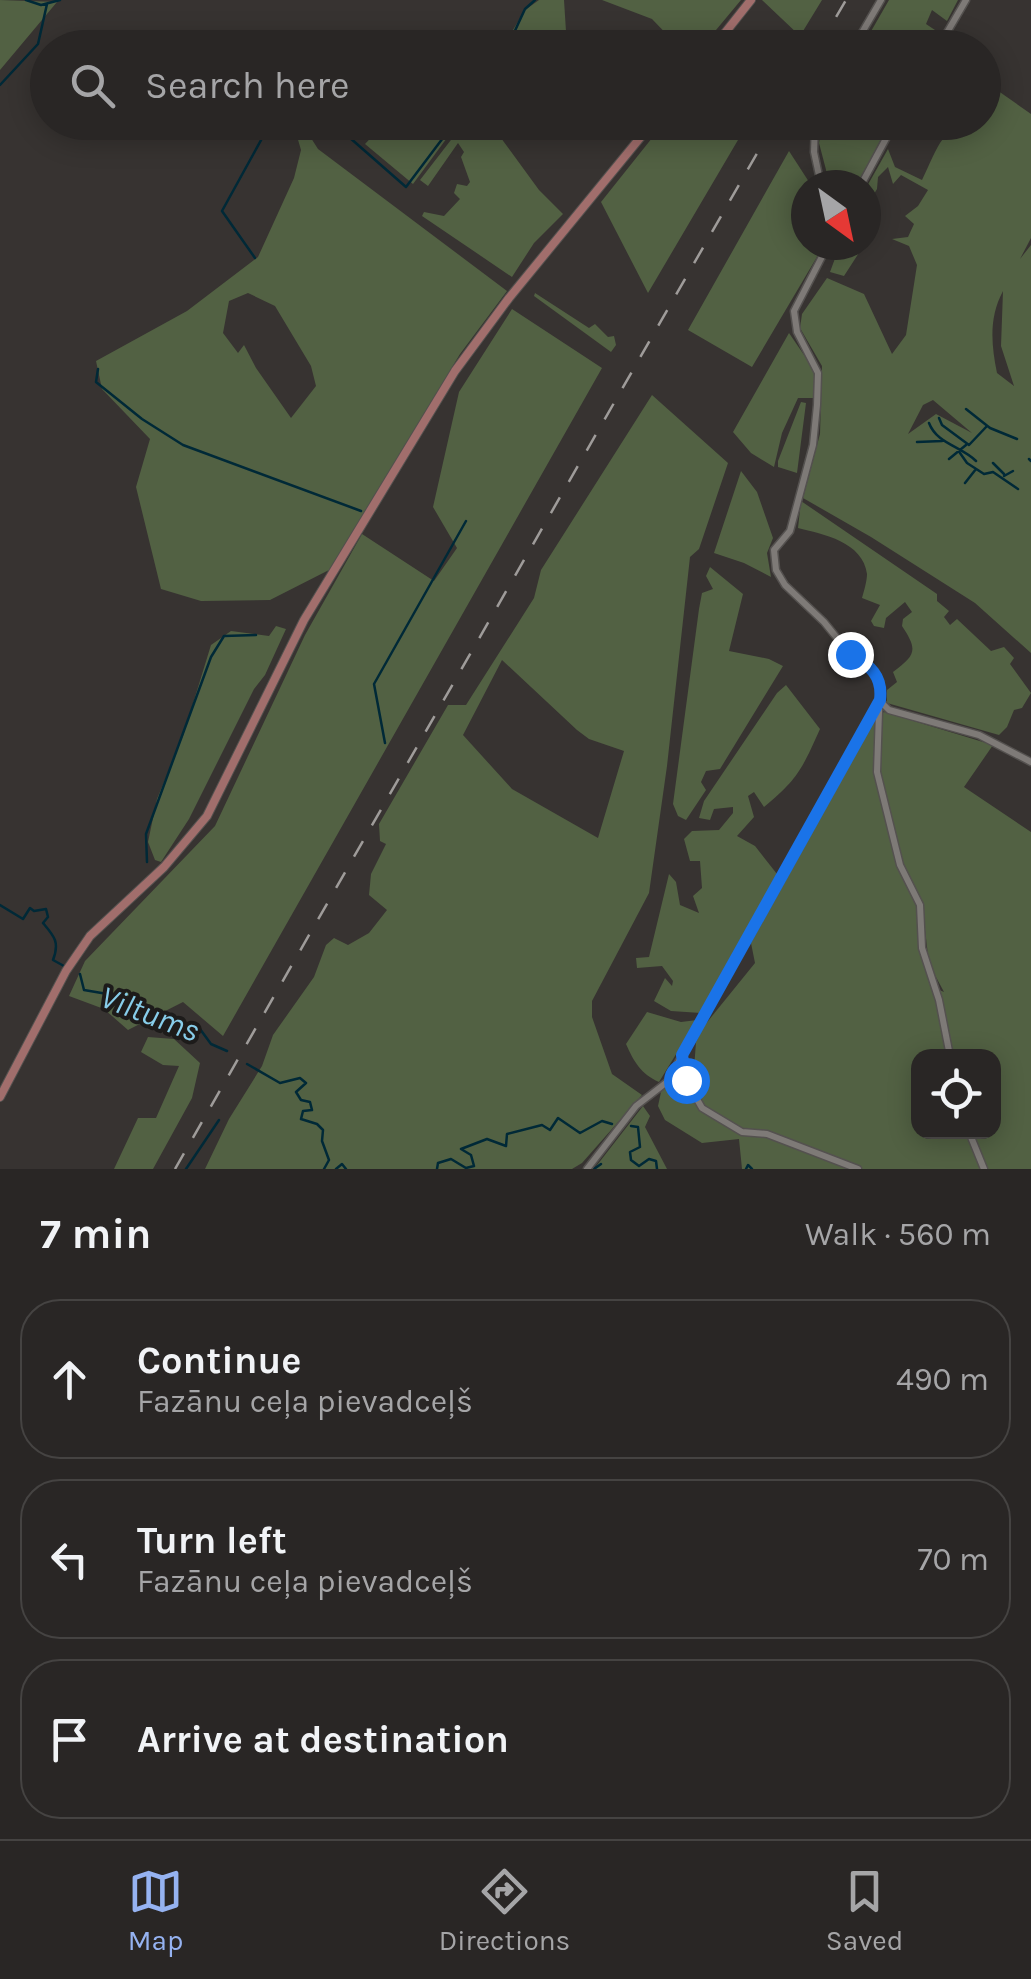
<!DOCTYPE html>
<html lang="en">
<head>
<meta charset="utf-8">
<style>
  :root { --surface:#292625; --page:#312e2d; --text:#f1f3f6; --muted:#a5a5a7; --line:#454342; --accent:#95b2f1 }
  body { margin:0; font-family:Karla,sans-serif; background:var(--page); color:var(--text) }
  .controls { position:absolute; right:30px; bottom:30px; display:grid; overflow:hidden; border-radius:20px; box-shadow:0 5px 25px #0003 }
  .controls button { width:90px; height:90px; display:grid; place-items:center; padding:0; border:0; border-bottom:2px solid var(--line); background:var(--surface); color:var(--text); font:50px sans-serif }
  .compass { position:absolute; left:791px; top:170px; width:90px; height:90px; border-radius:50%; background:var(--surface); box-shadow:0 5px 25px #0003; rotate:147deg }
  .stop { position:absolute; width:30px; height:30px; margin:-22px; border:8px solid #1a73e8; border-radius:50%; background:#fff }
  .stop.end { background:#1a73e8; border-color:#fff; box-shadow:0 2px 10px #0008 }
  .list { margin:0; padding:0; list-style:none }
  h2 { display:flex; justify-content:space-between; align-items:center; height:130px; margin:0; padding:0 40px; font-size:42px }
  h2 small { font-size:32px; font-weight:400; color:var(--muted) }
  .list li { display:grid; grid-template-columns:65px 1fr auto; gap:30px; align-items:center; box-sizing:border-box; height:160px; margin:0 20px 20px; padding:0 20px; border:2px solid var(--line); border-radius:40px }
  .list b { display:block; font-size:38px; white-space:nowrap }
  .list p { margin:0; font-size:32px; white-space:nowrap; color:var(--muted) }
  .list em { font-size:32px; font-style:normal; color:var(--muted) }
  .icon { flex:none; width:55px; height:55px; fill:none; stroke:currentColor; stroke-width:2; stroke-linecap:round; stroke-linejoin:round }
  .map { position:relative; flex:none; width:1031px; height:1169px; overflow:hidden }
  .search { position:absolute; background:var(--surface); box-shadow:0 5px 25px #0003; left:30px; right:30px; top:30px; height:110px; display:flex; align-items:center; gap:25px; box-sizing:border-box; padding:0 35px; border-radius:55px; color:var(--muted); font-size:38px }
  .sheet { height:670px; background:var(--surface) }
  nav { display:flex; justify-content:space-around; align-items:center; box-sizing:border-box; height:140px; border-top:2px solid var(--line); background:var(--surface); font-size:28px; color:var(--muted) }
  nav a { display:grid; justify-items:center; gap:5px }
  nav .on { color:var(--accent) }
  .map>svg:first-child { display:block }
  .green { fill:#526143; fill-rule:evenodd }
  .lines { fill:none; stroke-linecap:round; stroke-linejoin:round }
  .stream { stroke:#002937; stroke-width:2.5 }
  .minor-casing { stroke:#54514f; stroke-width:9 }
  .major-casing { stroke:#54514f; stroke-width:10 }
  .minor { stroke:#7e7a77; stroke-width:6 }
  .major { stroke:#a16e6c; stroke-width:8 }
  .rail { stroke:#9f9c9a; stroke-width:2.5; stroke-dasharray:18 18; stroke-linecap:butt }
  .route { stroke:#1a73e8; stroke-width:12 }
  .labels { text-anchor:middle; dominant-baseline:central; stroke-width:8; stroke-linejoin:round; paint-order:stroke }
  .water-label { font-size:32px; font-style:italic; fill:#87cdea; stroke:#1d1b1a }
</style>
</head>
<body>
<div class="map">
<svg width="1031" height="1169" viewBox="0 0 1031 1169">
  <rect width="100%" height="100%" fill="#373331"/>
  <!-- green -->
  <path class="green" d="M 0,0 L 57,2 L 0,70 Z
    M 539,0 L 564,0 L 567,47 L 511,47 L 507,40 L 525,10 Z
    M 602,0 L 741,0 L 701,48 L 679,47 L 652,19 Z
    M 762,0 L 822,0 L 800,36 Z
    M 889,0 L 958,0 L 947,21 L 932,10 L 926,24 L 941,34 L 933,47 L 862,47 Z
    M 994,88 L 1031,114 L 1031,238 L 1020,259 L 1031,245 L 1031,653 L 975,603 L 871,537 L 803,498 L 820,434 L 822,366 L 800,328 L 802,314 L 827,278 L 864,294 L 892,354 L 906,335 L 917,265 L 909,246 L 892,239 L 908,237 L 914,224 L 905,216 L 918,206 L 928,190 L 901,175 L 893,184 L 888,167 L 878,177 L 877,189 L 866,207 L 866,188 L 888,149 L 895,167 L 922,180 C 939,146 941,123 984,122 L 984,93 ZM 1003,291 L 1001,346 L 1014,386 L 997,373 C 991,344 989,317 1003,291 ZM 933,400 L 972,433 L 936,414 L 908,434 L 923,405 Z
    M 385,123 L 385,122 L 458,123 L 413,184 L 365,144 Z
    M 462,123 L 490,123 L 539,190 L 563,214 L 534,243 L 512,277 L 422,216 L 424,212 L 444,216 L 460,199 L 454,193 L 457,184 L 467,186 L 470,182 L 461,157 L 464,152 L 458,143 L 428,186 L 420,180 L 454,136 L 460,138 Z
    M 664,123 L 748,123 L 648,293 L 601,202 Z
    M 822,123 L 889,123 L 858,185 L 830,185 L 819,143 Z
    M 294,126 L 304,127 L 318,149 L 507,291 L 460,354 L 329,570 L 270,600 L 201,601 L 161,589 L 136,487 L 150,439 L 102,389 L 96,361 L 187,311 L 258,257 L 294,178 L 301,150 ZM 248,293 L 275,306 L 311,366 L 316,386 L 291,418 L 256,368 L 244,345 L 238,353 L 223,333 L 229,301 Z
    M 789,151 L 811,185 L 806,185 L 806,245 L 824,245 L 752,367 L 688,330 Z
    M 840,245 L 864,245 L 844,276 L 830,272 Z
    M 535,293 L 589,328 L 595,324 L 608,337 L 614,336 L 616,345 L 611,352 L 534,296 Z
    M 512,309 L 602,368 L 223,1036 L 183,1002 L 128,1030 L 104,1009 L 69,996 L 85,961 L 215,826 L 305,635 L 362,534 L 434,581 L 457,548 L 433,507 L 459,392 Z
    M 789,333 L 815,371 L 813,398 L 798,398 L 782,433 L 774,467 L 751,453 L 733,432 Z
    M 652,395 L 728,463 L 699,549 L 690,557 L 667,766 L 649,893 L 592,1001 L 592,1017 L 612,1074 L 642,1095 L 582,1163 L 572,1169 L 205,1169 L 229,1119 L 262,1066 L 273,1035 L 314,977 L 326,945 L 334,938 L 348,945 L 369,933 L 387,910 L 369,895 L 371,874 L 386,844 L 380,841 L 379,824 L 448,705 L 466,705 L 534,598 L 541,570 ZM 502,660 L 577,730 L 589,739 L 624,751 L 598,838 L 512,789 L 463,735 Z
    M 801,402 L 806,403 L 797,473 L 778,467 L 778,461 Z
    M 741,471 L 757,492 L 773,538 L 767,553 L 771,577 L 744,563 L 714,553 Z
    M 801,501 L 937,594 L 937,601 L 949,611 L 944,617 L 950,625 L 957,619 L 991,651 L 1004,647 L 1014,658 L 1010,664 L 1031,693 L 1022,708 L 1014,710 L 1007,727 L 999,735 L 887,703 L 887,690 L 897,682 L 893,672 C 916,655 918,650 902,626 L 903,619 L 912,612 L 905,602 L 886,618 L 884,628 L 874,626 L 871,621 L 880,605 L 862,598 C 864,591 867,581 867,574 C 863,542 823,534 798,528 Z
    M 710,567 L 743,594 L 729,651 L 769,659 L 783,666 L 720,769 L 706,771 L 701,782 L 706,790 L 686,820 L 678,816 L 673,804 L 699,609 L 702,593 L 713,589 L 706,576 Z
    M 276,626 L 286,629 L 265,675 L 254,689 L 189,819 L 161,862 L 155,860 L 148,842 L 157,799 L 183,736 L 211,645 L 231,631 L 269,636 Z
    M 786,685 L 820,729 C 802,769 798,779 764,807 L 754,792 L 748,796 L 754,817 L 737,836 L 755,846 L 777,874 L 701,1013 L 671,1011 L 654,1001 L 665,978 L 672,986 L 673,981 L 662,966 L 637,968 L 636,958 L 649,957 L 669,874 L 676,882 L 680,905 L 699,913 L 693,896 L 702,888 L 700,861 L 690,861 L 684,839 L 692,831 L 719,830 L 733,813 L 733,807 L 714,809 L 710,820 L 699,818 L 704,801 L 777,693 Z
    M 884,712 L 993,745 L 964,787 L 1031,832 L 1031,1169 L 742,1169 L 739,1139 L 702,1143 L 665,1120 L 658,1106 L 661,1092 L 679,1075 L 693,1082 L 696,1042 L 704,1026 L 755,963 L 751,943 L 875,720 L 875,772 L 881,803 L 898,869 L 919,907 L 920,952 L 932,987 L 944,992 L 929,964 L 922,904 L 903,872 L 878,771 L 880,715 ZM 918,1056 L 994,1056 L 994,1132 L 918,1132 Z
    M 647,1012 L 681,1022 L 697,1020 L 659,1082 C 641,1074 634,1062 626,1044 Z
    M 148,1037 L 174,1039 L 200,1063 L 192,1098 L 153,1169 L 114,1169 L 138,1118 L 156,1118 L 179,1066 L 163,1065 L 141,1052 Z
    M 643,1106 L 650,1116 L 645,1127 L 667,1169 L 594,1169 Z"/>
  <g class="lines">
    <!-- stream -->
    <path class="stream" d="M 26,0 L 41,5 L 60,0
      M 507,48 L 525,9 L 535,0
      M 0,85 L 38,44 L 47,4
      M 305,122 L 333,123 L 406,187 L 455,122
      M 255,258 L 222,211 L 271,122
      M 98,369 L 96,382 L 142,419 L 183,445 L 361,511
      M 966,409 L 990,428 L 1017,439
      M 939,418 L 942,425 L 969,445 L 987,426
      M 929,423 C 937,444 961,446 976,461
      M 917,442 L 942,441
      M 960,453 L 967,463 L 984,474 L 993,472 L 1018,489
      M 949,459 L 966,445
      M 1029,459 L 1031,461
      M 993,463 L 1004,474
      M 1004,476 L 1013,471
      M 965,483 L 976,469
      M 385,743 L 374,684 L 466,521
      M 147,862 L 146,834 L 211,657 L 224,636 L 256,635
      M 0,905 L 23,919 L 30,908 L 34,911 L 46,909 L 48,917 L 43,923 C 54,936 60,942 53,960 L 64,966
      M 80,974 L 84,990 L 125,997 L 131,1010 L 164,1017 L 170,1023 L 180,1021 L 187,1028 L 200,1029 L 211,1044 L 227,1051
      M 247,1064 L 280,1083 L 300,1078 L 306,1083 L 296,1092 L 301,1100 L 310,1102 L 312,1110 L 303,1111 L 301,1119 L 317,1124 L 323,1130 L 322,1141 L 329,1160 L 324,1169
      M 631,1126 L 638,1127 L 640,1147 L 630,1152 L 631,1160 L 639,1166 L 649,1159 L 656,1161 L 657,1169
      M 186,1169 L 219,1120
      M 336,1169 L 342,1164 L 346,1169
      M 437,1169 L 438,1163 L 451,1159 L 466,1168 L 474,1166 L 471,1155 L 461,1149 L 487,1139 L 506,1146 L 507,1134 L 542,1125 L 550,1130 L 558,1118 L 580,1133 L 602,1121 L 612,1124
      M 594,1169 L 601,1164
      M 746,1169 L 748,1165 L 752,1169"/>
    <defs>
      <path id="minor" d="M 853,48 L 881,0
        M 938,48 L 966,0
        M 815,122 L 814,152 L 821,185
        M 861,185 L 895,122
        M 828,245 L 794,311 L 797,332 L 818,373 L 817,405 L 813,445 L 790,531 L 774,550 L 776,570 L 785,585 L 824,622 L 850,654 L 871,667 L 880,682 L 877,772 L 900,865 L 920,905 L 922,948 L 939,1000 L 950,1056
        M 881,702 L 889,710 L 979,735 L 1031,762
        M 682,1056 L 686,1080 L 702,1108 L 742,1132 L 767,1134 L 858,1169
        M 969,1132 L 984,1169
        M 587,1169 L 636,1106 L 667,1082 L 674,1070 L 879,701"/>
      <path id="major" d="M 713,48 L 751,0
        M 0,1097 L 66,971 L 90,936 L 164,867 L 207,816 L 304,620 L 455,371 L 509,298 L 653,122"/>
    </defs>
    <!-- minor casing -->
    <use href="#minor" class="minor-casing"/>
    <!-- major casing -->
    <use href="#major" class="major-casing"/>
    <!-- minor -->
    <use href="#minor" class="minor"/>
    <!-- major -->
    <use href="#major" class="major"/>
    <!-- rail -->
    <path class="rail" d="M 818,48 L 846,0
      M 175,1169 L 775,122"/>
  </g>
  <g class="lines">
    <!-- route -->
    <path class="route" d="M 686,1080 L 682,1055 L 880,700 C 883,676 870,665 850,654"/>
  </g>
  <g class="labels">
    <!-- water labels -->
    <g class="water-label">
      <text transform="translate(150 1014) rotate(21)">Viltums</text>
    </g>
  </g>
</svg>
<div class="controls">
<button><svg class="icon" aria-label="locate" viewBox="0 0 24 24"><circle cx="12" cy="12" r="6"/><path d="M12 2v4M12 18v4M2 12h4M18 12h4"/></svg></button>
</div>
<svg class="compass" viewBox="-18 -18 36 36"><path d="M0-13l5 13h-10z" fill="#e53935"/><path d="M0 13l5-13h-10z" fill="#a5a5a7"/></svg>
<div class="stop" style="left:686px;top:1080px"></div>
<div class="stop end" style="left:850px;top:654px"></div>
<div class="search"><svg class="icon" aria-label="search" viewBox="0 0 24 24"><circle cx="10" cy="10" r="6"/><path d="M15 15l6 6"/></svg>Search here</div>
</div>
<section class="sheet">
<h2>7 min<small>Walk · 560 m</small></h2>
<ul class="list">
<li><svg class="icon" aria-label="ahead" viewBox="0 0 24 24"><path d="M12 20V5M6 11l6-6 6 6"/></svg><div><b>Continue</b><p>Fazānu ceļa pievadceļš</p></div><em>490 m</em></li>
<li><svg class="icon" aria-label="left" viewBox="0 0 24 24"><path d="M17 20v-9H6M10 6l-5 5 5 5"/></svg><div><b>Turn left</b><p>Fazānu ceļa pievadceļš</p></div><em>70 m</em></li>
<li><svg class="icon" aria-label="arrive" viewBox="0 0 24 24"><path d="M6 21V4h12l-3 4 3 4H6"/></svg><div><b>Arrive at destination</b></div></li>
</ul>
</section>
<nav>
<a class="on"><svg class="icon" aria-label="map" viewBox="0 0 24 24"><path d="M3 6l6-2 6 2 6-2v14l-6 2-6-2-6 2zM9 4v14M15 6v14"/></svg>Map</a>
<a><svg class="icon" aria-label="directions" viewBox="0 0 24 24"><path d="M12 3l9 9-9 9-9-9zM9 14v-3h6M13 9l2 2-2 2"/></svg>Directions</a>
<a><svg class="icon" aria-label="saved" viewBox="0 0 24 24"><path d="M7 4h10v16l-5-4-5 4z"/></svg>Saved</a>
</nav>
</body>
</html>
